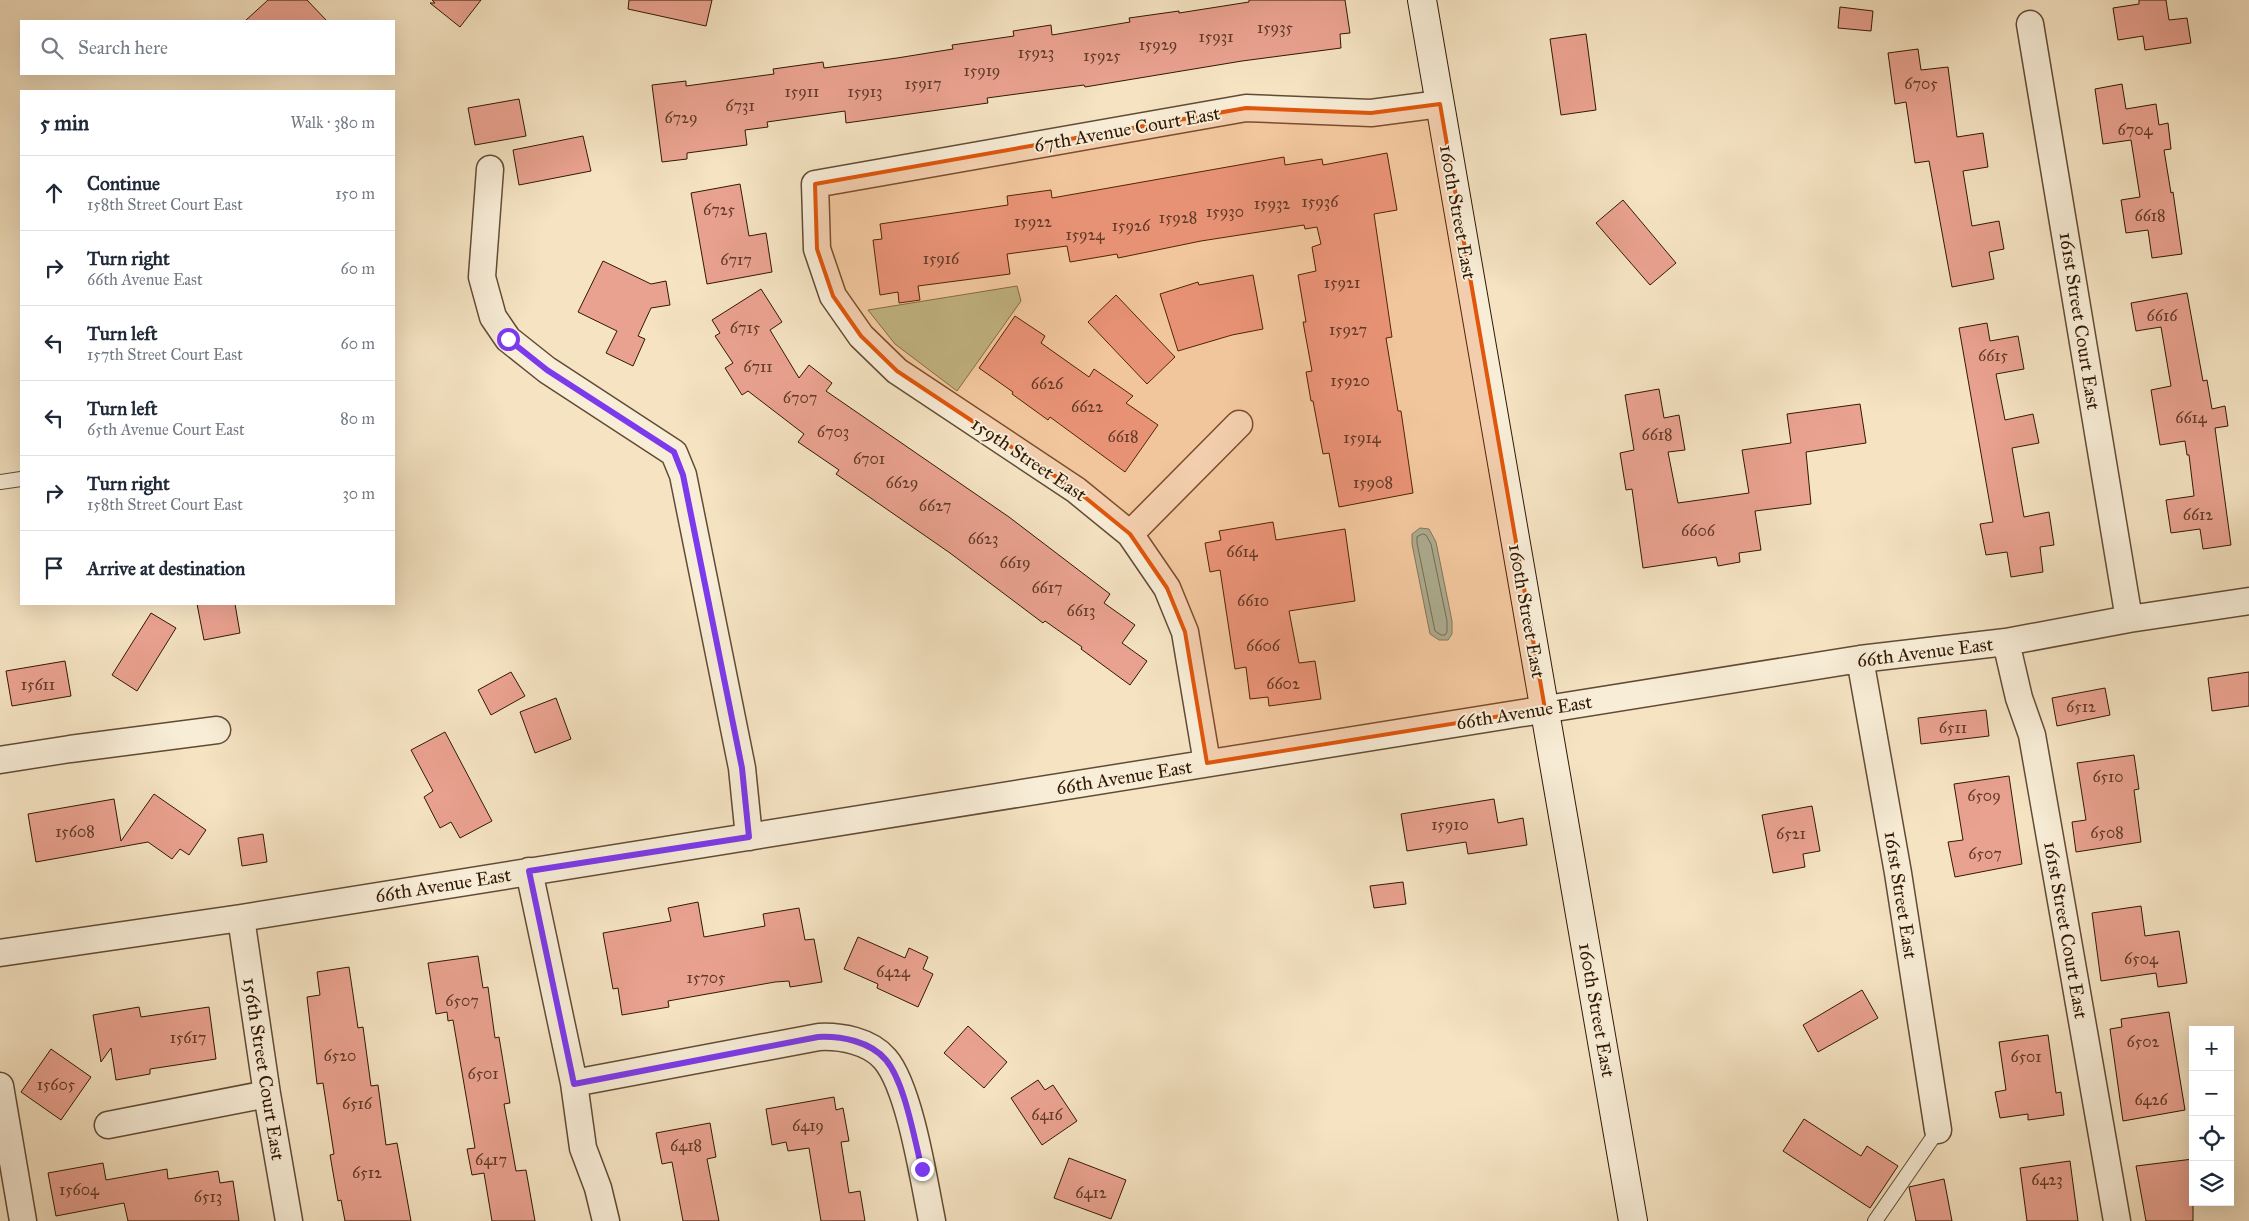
<!DOCTYPE html>
<html lang="en">
<head>
<meta charset="utf-8">
<style>
  :root { --surface:#fff; --page:#f6f6f7; --text:#1f2937; --muted:#747a83; --line:#e0e1e3 }
  body { margin:0; font-family:"IM FELL Great Primer",serif; background:var(--page); color:var(--text) }
  .controls { position:absolute; right:15px; bottom:15px; display:grid; overflow:hidden; border-radius:0px; box-shadow:0 5px 20px #0002 }
  .controls button { width:45px; height:45px; display:grid; place-items:center; padding:0; border:0; border-bottom:1px solid var(--line); background:var(--surface); color:var(--text); font:25px sans-serif }
  .stop { position:absolute; width:15px; height:15px; margin:-11px; border:4px solid #7c3aed; border-radius:50%; background:#fff }
  .stop.end { background:#7c3aed; border-color:#fff; box-shadow:0 1px 5px #0008 }
  .list { margin:0; padding:0; list-style:none }
  h2 { display:flex; justify-content:space-between; align-items:center; height:65px; margin:0; padding:0 20px; font-size:21px }
  h2 small { font-size:16px; font-weight:400; color:var(--muted) }
  .list li { display:grid; grid-template-columns:32px 1fr auto; gap:15px; align-items:center; box-sizing:border-box; height:75px; padding:0 20px; border-top:1px solid var(--line) }
  .list b { display:block; font-size:19px; white-space:nowrap }
  .list p { margin:0; font-size:16px; white-space:nowrap; color:var(--muted) }
  .list em { font-size:16px; font-style:normal; color:var(--muted) }
  .icon { flex:none; width:28px; height:28px; fill:none; stroke:currentColor; stroke-width:2; stroke-linecap:round; stroke-linejoin:round }
  .map { position:relative; flex:none; width:2249px; height:1221px; overflow:hidden }
  .search { position:absolute; background:var(--surface); box-shadow:0 5px 20px #0002; left:20px; top:20px; width:375px; height:55px; display:flex; align-items:center; gap:12px; box-sizing:border-box; padding:0 18px; border-radius:0px; color:var(--muted); font-size:19px }
  .panel { position:absolute; background:var(--surface); box-shadow:0 5px 20px #0002; left:20px; top:90px; width:375px; height:515px; border-radius:0px }
  .map>svg:first-child { display:block }
  .green { fill:#b5c598; stroke:#736e4e }
  .water { fill:#9dbfae; stroke:#727c6a }
  .lines { fill:none; stroke-linecap:round; stroke-linejoin:round }
  .shore { stroke:#676c59; stroke-width:1 }
  .building { fill:#eaa290; stroke:#311804 }
  .service-casing { stroke:#624b34; stroke-width:16 }
  .minor-casing { stroke:#624b34; stroke-width:29 }
  .secondary-casing { stroke:#311804; stroke-width:30 }
  .service { stroke:#f8edd7; stroke-width:14 }
  .minor { stroke:#f8edd7; stroke-width:26 }
  .secondary { stroke:#f8edd7; stroke-width:28 }
  .route { stroke:#7c3aed; stroke-width:6 }
  .marked { fill:#df560c; fill-opacity:0.2; stroke:#df560c; stroke-width:4; stroke-linejoin:round }
  .labels { text-anchor:middle; dominant-baseline:central; stroke-width:4; stroke-linejoin:round; paint-order:stroke }
  .number-label { font-size:16px; fill:#5f3a27 }
  .street-label { font-size:19px; fill:#311804; stroke:#f8edd7 }
</style>
</head>
<body>
<div class="map">
<svg width="2249" height="1221" viewBox="0 0 2249 1221">
  <rect width="100%" height="100%" fill="#f5e3c2"/>
  <filter id="stains"><feTurbulence type="fractalNoise" baseFrequency=".004" numOctaves="4"/><feColorMatrix values="0 0 0 0 .2 0 0 0 0 .09 0 0 0 0 .02 0 0 0 .5 -.17"/></filter>
  <radialGradient id="worn" r=".72"><stop offset=".6" stop-color="#630" stop-opacity="0"/><stop offset="1" stop-color="#630" stop-opacity=".3"/></radialGradient>
  <!-- green -->
  <path class="green" d="M 1017,286 L 1021,301 L 957,391 L 895,344 L 868,310 Z"/>
  <!-- water -->
  <path class="water" d="M 1420,528 L 1429,529 L 1436,542 L 1452,621 L 1452,634 L 1448,640 L 1439,640 L 1430,634 L 1412,544 L 1412,534 Z"/>
  <g class="lines">
    <!-- shore -->
    <path class="shore" d="M 1423,534 L 1426,535 L 1431,544 L 1447,621 L 1447,632 L 1445,635 L 1441,635 L 1435,631 L 1417,543 L 1417,537 Z"/>
  </g>
  <!-- building -->
  <path class="building" d="M 268,0 L 307,0 L 327,21 L 245,21 Z
    M 432,0 L 481,0 L 460,27 L 430,3 L 435,3 Z
    M 629,0 L 712,0 L 706,26 L 628,9 Z
    M 1249,0 L 1345,0 L 1350,33 L 1340,34 L 1341,48 L 1242,61 L 1085,87 L 1084,85 L 987,98 L 988,103 L 846,123 L 845,111 L 767,122 L 768,127 L 745,130 L 747,145 L 687,153 L 687,159 L 662,162 L 652,85 L 686,81 L 686,86 L 774,74 L 773,69 L 823,62 L 824,68 L 897,58 L 953,49 L 952,45 L 1014,36 L 1013,31 L 1051,25 L 1052,35 L 1130,22 L 1129,18 L 1179,11 L 1179,13 L 1249,2 Z
    M 2139,0 L 2166,0 L 2169,20 L 2187,18 L 2191,43 L 2145,50 L 2143,36 L 2118,40 L 2113,8 L 2139,4 Z
    M 1840,7 L 1873,11 L 1871,31 L 1838,28 Z
    M 1586,34 L 1596,110 L 1561,115 L 1550,39 Z
    M 1918,49 L 1921,70 L 1948,67 L 1957,137 L 1983,133 L 1988,167 L 1963,171 L 1972,226 L 1999,221 L 2004,249 L 1989,252 L 1994,279 L 1952,287 L 1929,161 L 1915,163 L 1906,102 L 1895,104 L 1888,53 Z
    M 2122,84 L 2126,109 L 2156,104 L 2159,125 L 2168,123 L 2171,149 L 2164,150 L 2171,193 L 2173,192 L 2182,254 L 2152,258 L 2148,230 L 2126,233 L 2121,200 L 2140,197 L 2131,140 L 2103,144 L 2095,89 Z
    M 519,99 L 526,136 L 475,145 L 468,108 Z
    M 583,136 L 591,171 L 519,185 L 513,150 Z
    M 1387,153 L 1397,210 L 1374,214 L 1392,337 L 1386,338 L 1398,411 L 1401,411 L 1413,493 L 1339,507 L 1329,453 L 1323,454 L 1313,401 L 1311,401 L 1306,372 L 1312,371 L 1303,322 L 1306,322 L 1298,275 L 1316,271 L 1312,247 L 1321,244 L 1317,227 L 1305,229 L 1304,225 L 1201,241 L 1118,258 L 1117,254 L 1070,262 L 1067,246 L 1007,254 L 1010,274 L 918,286 L 920,300 L 899,303 L 898,292 L 880,295 L 873,240 L 882,239 L 880,224 L 1008,205 L 1007,196 L 1051,190 L 1052,198 L 1284,157 L 1285,165 L 1322,159 L 1323,165 Z
    M 740,184 L 749,236 L 766,233 L 772,272 L 707,284 L 691,193 Z
    M 1623,200 L 1676,263 L 1650,285 L 1596,223 Z
    M 603,261 L 651,284 L 666,281 L 670,305 L 651,308 L 638,336 L 645,339 L 633,366 L 606,353 L 617,331 L 578,312 Z
    M 1253,275 L 1263,329 L 1232,335 L 1178,351 L 1160,294 L 1198,282 L 1199,285 Z
    M 761,289 L 782,322 L 770,330 L 799,378 L 809,365 L 832,383 L 826,391 L 1009,517 L 1110,594 L 1104,603 L 1135,625 L 1122,643 L 1147,661 L 1130,685 L 1081,649 L 1082,647 L 1045,621 L 1043,623 L 950,553 L 836,474 L 839,470 L 798,442 L 804,434 L 748,391 L 742,395 L 725,368 L 733,363 L 715,336 L 720,333 L 712,320 Z
    M 2187,293 L 2203,381 L 2207,380 L 2212,409 L 2225,406 L 2228,426 L 2215,428 L 2231,545 L 2203,549 L 2200,529 L 2171,533 L 2166,500 L 2194,496 L 2189,455 L 2187,455 L 2185,441 L 2160,445 L 2151,390 L 2171,386 L 2161,327 L 2136,331 L 2131,303 Z
    M 1116,295 L 1175,357 L 1147,384 L 1088,322 Z
    M 1015,316 L 1045,336 L 1041,343 L 1089,377 L 1094,369 L 1133,396 L 1126,403 L 1158,425 L 1125,472 L 1050,417 L 1048,420 L 1012,394 L 1013,392 L 979,368 Z
    M 1987,323 L 1990,341 L 2018,336 L 2024,369 L 1996,374 L 2005,420 L 2033,414 L 2039,443 L 2012,448 L 2024,517 L 2049,512 L 2054,545 L 2040,547 L 2043,572 L 2011,577 L 2007,552 L 1986,555 L 1980,524 L 1993,522 L 1959,328 Z
    M 1659,389 L 1664,418 L 1679,415 L 1685,450 L 1668,452 L 1678,503 L 1749,493 L 1742,450 L 1791,443 L 1787,414 L 1860,404 L 1866,443 L 1806,452 L 1811,504 L 1755,511 L 1761,550 L 1739,553 L 1740,562 L 1718,566 L 1716,557 L 1643,568 L 1632,489 L 1626,490 L 1620,453 L 1634,450 L 1625,395 Z
    M 1273,522 L 1276,540 L 1345,529 L 1355,601 L 1289,611 L 1299,663 L 1315,661 L 1321,699 L 1269,706 L 1268,697 L 1250,699 L 1246,667 L 1235,669 L 1220,570 L 1210,572 L 1205,543 L 1221,540 L 1219,531 Z
    M 197,604 L 235,604 L 240,633 L 204,640 Z
    M 151,613 L 176,628 L 137,691 L 112,675 Z
    M 65,661 L 71,696 L 12,706 L 6,671 Z
    M 511,672 L 525,696 L 491,715 L 478,690 Z
    M 2249,672 L 2249,706 L 2212,711 L 2208,678 Z
    M 2105,688 L 2110,715 L 2057,726 L 2052,698 Z
    M 556,698 L 571,739 L 535,753 L 520,712 Z
    M 1986,710 L 1989,736 L 1921,744 L 1918,718 Z
    M 445,732 L 492,821 L 460,838 L 451,822 L 440,828 L 424,797 L 433,791 L 411,750 Z
    M 2134,755 L 2139,789 L 2134,790 L 2141,842 L 2076,852 L 2072,822 L 2086,820 L 2077,763 Z
    M 2009,776 L 2022,864 L 1955,877 L 1948,842 L 1963,840 L 1954,784 Z
    M 154,794 L 206,830 L 189,855 L 180,849 L 172,859 L 148,842 L 36,862 L 28,814 L 114,799 L 121,841 Z
    M 1494,799 L 1498,823 L 1523,818 L 1527,845 L 1468,854 L 1466,842 L 1407,851 L 1401,814 Z
    M 1812,806 L 1820,851 L 1803,854 L 1805,867 L 1773,873 L 1762,815 Z
    M 263,834 L 267,862 L 242,866 L 238,838 Z
    M 1403,882 L 1406,904 L 1374,908 L 1370,886 Z
    M 698,902 L 704,937 L 765,926 L 763,914 L 799,908 L 805,940 L 814,939 L 822,982 L 790,987 L 789,981 L 775,982 L 668,1001 L 669,1007 L 622,1015 L 618,988 L 613,989 L 603,933 L 671,921 L 668,908 Z
    M 2141,906 L 2145,936 L 2179,931 L 2187,983 L 2158,987 L 2156,973 L 2101,981 L 2092,913 Z
    M 858,937 L 905,958 L 909,948 L 928,957 L 923,969 L 933,974 L 918,1007 L 877,988 L 878,984 L 844,969 Z
    M 478,956 L 483,988 L 488,987 L 495,1038 L 499,1037 L 510,1103 L 504,1104 L 516,1171 L 526,1170 L 535,1221 L 492,1221 L 484,1173 L 472,1175 L 467,1149 L 475,1148 L 453,1020 L 448,1021 L 447,1012 L 436,1014 L 428,963 Z
    M 349,967 L 358,1028 L 363,1027 L 371,1086 L 378,1085 L 386,1145 L 397,1143 L 411,1221 L 345,1221 L 341,1200 L 338,1201 L 330,1155 L 334,1154 L 323,1083 L 317,1084 L 307,997 L 320,995 L 317,972 Z
    M 1862,990 L 1878,1018 L 1818,1052 L 1803,1025 Z
    M 139,1007 L 141,1017 L 209,1007 L 216,1059 L 150,1069 L 150,1074 L 116,1080 L 111,1048 L 101,1062 L 93,1015 Z
    M 2169,1012 L 2185,1110 L 2123,1121 L 2110,1029 L 2122,1027 L 2121,1019 Z
    M 968,1026 L 1007,1062 L 984,1088 L 944,1053 Z
    M 2048,1035 L 2056,1093 L 2061,1092 L 2064,1115 L 2028,1120 L 2028,1114 L 2000,1118 L 1995,1092 L 2006,1090 L 1999,1042 Z
    M 51,1049 L 91,1077 L 61,1120 L 21,1092 Z
    M 1038,1080 L 1045,1090 L 1053,1085 L 1077,1121 L 1042,1145 L 1011,1098 Z
    M 834,1097 L 836,1110 L 843,1108 L 849,1141 L 841,1142 L 849,1193 L 860,1191 L 865,1221 L 821,1221 L 809,1148 L 788,1151 L 786,1142 L 772,1145 L 766,1109 Z
    M 1804,1119 L 1861,1156 L 1867,1146 L 1898,1166 L 1870,1208 L 1783,1151 Z
    M 710,1123 L 716,1157 L 707,1159 L 719,1221 L 683,1221 L 672,1162 L 662,1164 L 656,1133 Z
    M 1069,1158 L 1126,1180 L 1111,1219 L 1054,1198 Z
    M 2193,1159 L 2193,1221 L 2146,1221 L 2136,1166 Z
    M 2070,1161 L 2078,1221 L 2027,1221 L 2020,1168 Z
    M 103,1163 L 106,1180 L 167,1169 L 168,1179 L 218,1171 L 220,1183 L 233,1181 L 239,1221 L 128,1221 L 124,1203 L 56,1216 L 48,1173 Z
    M 1944,1179 L 1952,1221 L 1916,1221 L 1909,1187 Z"/>
  <g class="lines">
    <defs>
      <path id="service" d="M 0,482 L 21,479
        M 1875,1221 L 1938,1130"/>
      <path id="minor" d="M 2030,24 L 2129,619
        M 490,169 L 482,277 L 493,317 L 508,339 L 547,370 L 674,453 L 683,475 L 742,768 L 749,837
        M 1130,534 L 1239,424
        M 2006,642 L 2019,698 L 2032,735 L 2117,1221
        M 1860,659 L 1898,873 L 1938,1130
        M 0,760 L 70,749 L 217,730
        M 1207,763 L 1185,632 L 1167,588 L 1130,534 L 1076,490 L 897,371 L 861,336 L 833,296 L 817,249 L 815,184 L 1246,108 L 1371,113 L 1440,104
        M 529,871 L 574,1083 L 583,1148 L 598,1188 L 606,1221
        M 241,918 L 267,1094 L 289,1221
        M 0,953 L 241,918 L 1860,659 L 2006,642 L 2129,619 L 2249,601
        M 574,1083 L 819,1037 C 841,1036 870,1041 885,1059 C 910,1088 924,1182 932,1221
        M 0,1086 L 23,1221
        M 108,1125 L 267,1094"/>
      <path id="secondary" d="M 1422,0 L 1633,1221"/>
    </defs>
    <!-- service casing -->
    <use href="#service" class="service-casing"/>
    <!-- minor casing -->
    <use href="#minor" class="minor-casing"/>
    <!-- secondary casing -->
    <use href="#secondary" class="secondary-casing"/>
    <!-- service -->
    <use href="#service" class="service"/>
    <!-- minor -->
    <use href="#minor" class="minor"/>
    <!-- secondary -->
    <use href="#secondary" class="secondary"/>
  </g>
  <g class="lines">
    <!-- route -->
    <path class="route" d="M 508,339 L 547,370 L 674,452 L 683,475 L 742,768 L 749,837 L 529,871 L 574,1084 L 818,1037 C 841,1036 870,1041 886,1060 C 905,1083 914,1138 922,1169"/>
  </g>
  <!-- marked area -->
  <path class="marked" d="M 1440,104 L 1545,709 L 1207,763 L 1185,632 L 1167,588 L 1130,534 L 1076,490 L 897,371 L 861,336 L 833,296 L 817,249 L 815,184 L 1246,108 L 1371,113 Z"/>
  <g class="labels">
    <!-- number labels -->
    <g class="number-label">
      <text x="1275" y="27">15935</text>
      <text x="1216" y="36">15931</text>
      <text x="1158" y="44">15929</text>
      <text x="1036" y="52">15923</text>
      <text x="1102" y="55">15925</text>
      <text x="982" y="70">15919</text>
      <text x="923" y="83">15917</text>
      <text x="1921" y="83">6705</text>
      <text x="802" y="91">15911</text>
      <text x="865" y="91">15913</text>
      <text x="740" y="105">6731</text>
      <text x="681" y="117">6729</text>
      <text x="2135" y="129">6704</text>
      <text x="1320" y="201">15936</text>
      <text x="1272" y="203">15932</text>
      <text x="719" y="209">6725</text>
      <text x="1225" y="211">15930</text>
      <text x="2150" y="215">6618</text>
      <text x="1178" y="217">15928</text>
      <text x="1033" y="221">15922</text>
      <text x="1131" y="225">15926</text>
      <text x="1085" y="234">15924</text>
      <text x="941" y="258">15916</text>
      <text x="736" y="259">6717</text>
      <text x="1342" y="282">15921</text>
      <text x="2162" y="315">6616</text>
      <text x="745" y="327">6715</text>
      <text x="1348" y="329">15927</text>
      <text x="1993" y="355">6615</text>
      <text x="758" y="366">6711</text>
      <text x="1350" y="380">15920</text>
      <text x="1047" y="383">6626</text>
      <text x="800" y="397">6707</text>
      <text x="1087" y="406">6622</text>
      <text x="2191" y="417">6614</text>
      <text x="833" y="431">6703</text>
      <text x="1657" y="434">6618</text>
      <text x="1123" y="436">6618</text>
      <text x="1362" y="437">15914</text>
      <text x="869" y="458">6701</text>
      <text x="902" y="482">6629</text>
      <text x="1373" y="482">15908</text>
      <text x="935" y="505">6627</text>
      <text x="2198" y="514">6612</text>
      <text x="1698" y="530">6606</text>
      <text x="983" y="538">6623</text>
      <text x="1242" y="551">6614</text>
      <text x="1015" y="562">6619</text>
      <text x="1047" y="587">6617</text>
      <text x="1253" y="600">6610</text>
      <text x="1081" y="610">6613</text>
      <text x="1263" y="645">6606</text>
      <text x="1283" y="683">6602</text>
      <text x="38" y="684">15611</text>
      <text x="2081" y="706">6512</text>
      <text x="1953" y="727">6511</text>
      <text x="2108" y="776">6510</text>
      <text x="1984" y="795">6509</text>
      <text x="1450" y="824">15910</text>
      <text x="75" y="831">15608</text>
      <text x="2107" y="832">6508</text>
      <text x="1791" y="833">6521</text>
      <text x="1985" y="853">6507</text>
      <text x="2141" y="958">6504</text>
      <text x="893" y="971">6424</text>
      <text x="706" y="977">15705</text>
      <text x="462" y="1000">6507</text>
      <text x="188" y="1037">15617</text>
      <text x="2143" y="1041">6502</text>
      <text x="340" y="1055">6520</text>
      <text x="2026" y="1056">6501</text>
      <text x="483" y="1073">6501</text>
      <text x="56" y="1084">15605</text>
      <text x="2151" y="1099">6426</text>
      <text x="357" y="1103">6516</text>
      <text x="1047" y="1114">6416</text>
      <text x="808" y="1125">6419</text>
      <text x="686" y="1145">6418</text>
      <text x="491" y="1159">6417</text>
      <text x="367" y="1172">6512</text>
      <text x="2047" y="1179">6423</text>
      <text x="79" y="1189">15604</text>
      <text x="1091" y="1192">6412</text>
      <text x="208" y="1196">6513</text>
    </g>
    <!-- street labels -->
    <g class="street-label">
      <text transform="translate(1127 129) rotate(-10)">67th Avenue Court East</text>
      <text transform="translate(1458 212) rotate(80)">160th Street East</text>
      <text transform="translate(2080 321) rotate(81)">161st Street Court East</text>
      <text transform="translate(1029 459) rotate(34)">159th Street East</text>
      <text transform="translate(1527 611) rotate(80)">160th Street East</text>
      <text transform="translate(1925 652) rotate(-7)">66th Avenue East</text>
      <text transform="translate(1524 712) rotate(-9)">66th Avenue East</text>
      <text transform="translate(1124 777) rotate(-9)">66th Avenue East</text>
      <text transform="translate(443 885) rotate(-9)">66th Avenue East</text>
      <text transform="translate(1901 895) rotate(81)">161st Street East</text>
      <text transform="translate(2066 930) rotate(80)">161st Street Court East</text>
      <text transform="translate(1597 1010) rotate(80)">160th Street East</text>
      <text transform="translate(264 1069) rotate(81)">156th Street Court East</text>
    </g>
  </g>
  <rect width="100%" height="100%" filter="url(#stains)"/>
  <rect width="100%" height="100%" fill="url(#worn)"/>
</svg>
<div class="controls">
<button>+</button>
<button>−</button>
<button><svg class="icon" aria-label="locate" viewBox="0 0 24 24"><circle cx="12" cy="12" r="6"/><path d="M12 2v4M12 18v4M2 12h4M18 12h4"/></svg></button>
<button><svg class="icon" aria-label="layers" viewBox="0 0 24 24"><path d="M12 4l9 5-9 5-9-5zM3 14l9 5 9-5"/></svg></button>
</div>
<div class="stop" style="left:508px;top:339px"></div>
<div class="stop end" style="left:922px;top:1169px"></div>
<div class="search"><svg class="icon" aria-label="search" viewBox="0 0 24 24"><circle cx="10" cy="10" r="6"/><path d="M15 15l6 6"/></svg>Search here</div>
<section class="panel">
<h2>5 min<small>Walk · 380 m</small></h2>
<ul class="list">
<li><svg class="icon" aria-label="ahead" viewBox="0 0 24 24"><path d="M12 20V5M6 11l6-6 6 6"/></svg><div><b>Continue</b><p>158th Street Court East</p></div><em>150 m</em></li>
<li><svg class="icon" aria-label="right" viewBox="0 0 24 24"><path d="M7 20v-9h11M14 6l5 5-5 5"/></svg><div><b>Turn right</b><p>66th Avenue East</p></div><em>60 m</em></li>
<li><svg class="icon" aria-label="left" viewBox="0 0 24 24"><path d="M17 20v-9H6M10 6l-5 5 5 5"/></svg><div><b>Turn left</b><p>157th Street Court East</p></div><em>60 m</em></li>
<li><svg class="icon" aria-label="left" viewBox="0 0 24 24"><path d="M17 20v-9H6M10 6l-5 5 5 5"/></svg><div><b>Turn left</b><p>65th Avenue Court East</p></div><em>80 m</em></li>
<li><svg class="icon" aria-label="right" viewBox="0 0 24 24"><path d="M7 20v-9h11M14 6l5 5-5 5"/></svg><div><b>Turn right</b><p>158th Street Court East</p></div><em>30 m</em></li>
<li><svg class="icon" aria-label="arrive" viewBox="0 0 24 24"><path d="M6 21V4h12l-3 4 3 4H6"/></svg><div><b>Arrive at destination</b></div></li>
</ul>
</section>
</div>
</body>
</html>
